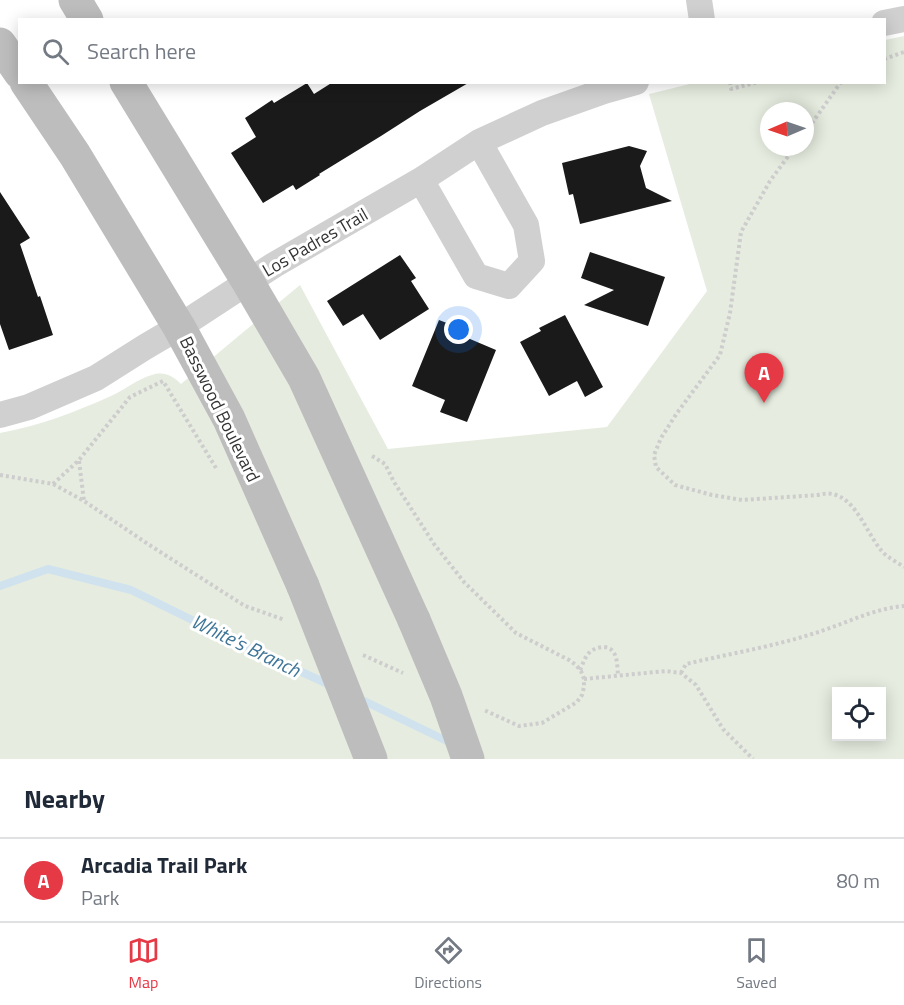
<!DOCTYPE html>
<html lang="en">
<head>
<meta charset="utf-8">
<style>
  :root { --surface:#fff; --page:#f6f6f7; --text:#1f2937; --muted:#747a83; --line:#e0e1e3; --accent:#e63946 }
  body { margin:0; font-family:"Titillium Web",sans-serif; background:var(--page); color:var(--text) }
  .controls { position:absolute; right:18px; bottom:18px; display:grid; overflow:hidden; border-radius:0px; box-shadow:0 3px 15px #0003 }
  .controls button { width:54px; height:54px; display:grid; place-items:center; padding:0; border:0; border-bottom:2px solid var(--line); background:var(--surface); color:var(--text); font:30px sans-serif }
  .compass { position:absolute; left:760px; top:102px; width:54px; height:54px; border-radius:50%; background:var(--surface); box-shadow:0 3px 15px #0003; rotate:268deg }
  .you { position:absolute; left:459px; top:330px; width:21px; height:21px; margin:-15px; border:4px solid #fff; border-radius:50%; background:#1a73e8; box-shadow:0 0 0 9px #1a73e833 }
  .badge { display:grid; place-items:center; width:39px; height:39px; border-radius:50%; background:var(--accent); color:#fff; font-size:20px; font-weight:700 }
  .pin { position:absolute; translate:-50% -50px; filter:drop-shadow(0 2px 3px #0008) }
  .pin::after { content:''; position:absolute; top:32px; width:21px; height:18px; background:inherit; clip-path:polygon(0 0,100% 0,50% 100%) }
  .list { margin:0; padding:0; list-style:none }
  h2 { display:flex; justify-content:space-between; align-items:center; height:78px; margin:0; padding:0 24px; font-size:26px }
  h2 small { font-size:20px; font-weight:400; color:var(--muted) }
  .list li { display:grid; grid-template-columns:39px 1fr auto; gap:18px; align-items:center; box-sizing:border-box; height:84px; padding:0 24px; border-top:2px solid var(--line) }
  .list b { display:block; font-size:22px; white-space:nowrap }
  .list p { margin:0; font-size:20px; white-space:nowrap; color:var(--muted) }
  .list em { font-size:20px; font-style:normal; color:var(--muted) }
  .icon { flex:none; width:33px; height:33px; fill:none; stroke:currentColor; stroke-width:2; stroke-linecap:round; stroke-linejoin:round }
  .map { position:relative; flex:none; width:904px; height:759px; overflow:hidden }
  .search { position:absolute; background:var(--surface); box-shadow:0 3px 15px #0003; left:18px; right:18px; top:18px; height:66px; display:flex; align-items:center; gap:15px; box-sizing:border-box; padding:0 21px; border-radius:0px; color:var(--muted); font-size:22px }
  .sheet { height:162px; background:var(--surface) }
  nav { display:flex; justify-content:space-around; align-items:center; box-sizing:border-box; height:84px; border-top:2px solid var(--line); background:var(--surface); font-size:16px; color:var(--muted) }
  nav a { display:grid; justify-items:center; gap:3px }
  nav .on { color:var(--accent) }
  .map>svg:first-child { display:block }
  .green { fill:#e6ecdf; fill-rule:evenodd }
  .lines { fill:none; stroke-linecap:round; stroke-linejoin:round }
  .stream { stroke:#cfe2ee; stroke-width:8 }
  .building { fill:#1a1a1a }
  .path { stroke:#cdcdcd; stroke-width:4; stroke-dasharray:3 3; stroke-linecap:butt }
  .street { stroke:#d0d0d0; stroke-width:26 }
  .secondary { stroke:#bdbdbd; stroke-width:33 }
  .secondary-bridge { stroke:#bdbdbd; stroke-width:33 }
  .labels { text-anchor:middle; dominant-baseline:central; stroke-width:6; stroke-linejoin:round; paint-order:stroke }
  .street-label { font-size:18px; fill:#333; stroke:#fff }
  .water-label { font-size:20px; font-style:italic; fill:#3f7597; stroke:#fff }
</style>
</head>
<body>
<div class="map">
<svg width="904" height="759" viewBox="0 0 904 759">
  <rect width="100%" height="100%" fill="#fff"/>
  <!-- green -->
  <path class="green" d="M 904,36 L 904,759 L 0,759 L 0,433 C 39,426 75,412 111,396 C 125,390 137,379 152,375 C 164,371 173,376 181,384 L 300,285 L 388,449 L 607,427 L 707,291 L 649,94 L 698,82 L 884,82 L 885,40 ZM 769,111 L 805,111 L 805,147 L 769,147 ZM 836,692 L 882,692 L 882,736 L 836,736 Z"/>
  <g class="lines">
    <!-- stream -->
    <path class="stream" d="M 0,586 L 48,569 L 131,590 L 237,642 L 332,686
      M 358,698 L 451,743"/>
  </g>
  <!-- building -->
  <path class="building" d="M 333,82 L 470,82 L 420,111 L 381,136 L 319,174 L 320,175 L 296,190 L 293,185 L 263,203 L 231,153 L 256,137 L 245,118 L 272,100 L 274,103 L 307,83 L 314,94 Z
    M 629,146 L 647,151 L 640,166 L 646,188 L 672,201 L 580,224 L 573,194 L 569,195 L 562,163 Z
    M 0,192 L 30,238 L 20,244 L 38,297 L 40,296 L 53,335 L 9,350 L 0,324 Z
    M 590,252 L 665,277 L 648,326 L 584,305 L 614,290 L 581,278 Z
    M 400,255 L 416,278 L 411,281 L 429,309 L 380,340 L 363,314 L 343,326 L 327,301 Z
    M 565,315 L 603,387 L 585,397 L 577,381 L 549,396 L 520,342 L 541,331 L 539,328 Z
    M 439,320 L 465,330 L 463,336 L 496,350 L 467,422 L 440,412 L 445,400 L 412,386 Z"/>
  <g class="lines">
    <!-- path -->
    <path class="path" d="M 884,59 L 904,52
      M 730,82 L 731,89 L 758,82
      M 805,133 L 841,82
      M 795,147 L 770,181 L 741,232 L 730,313 L 720,355 L 677,413 L 661,438 L 654,455 L 656,467 L 675,485 L 712,495 L 742,500 L 818,495 C 852,485 864,530 881,550 C 886,557 897,562 904,567
      M 372,456 L 385,464 L 394,482 L 434,544 L 464,582 L 516,633 L 569,660 L 576,665 L 581,671 L 584,679 L 584,687 L 582,695 L 577,702 L 542,723 L 519,726 L 484,710
      M 79,461 L 84,501
      M 0,475 L 53,484 L 84,501 L 151,546 L 245,606 L 285,620
      M 53,484 L 79,460 L 130,397 L 163,381 L 216,468
      M 363,655 L 403,673
      M 580,670 C 583,664 585,656 590,652 C 593,649 599,647 604,647 C 618,648 617,664 618,675
      M 681,673 L 686,664 C 728,654 771,647 812,634 C 843,625 871,609 904,606
      M 584,679 L 666,671 L 681,673 L 696,685 L 723,729 L 753,759"/>
    <!-- street -->
    <path class="street" d="M 699,0 L 702,20
      M 884,23 L 904,19
      M 421,180 L 476,276 L 509,286 L 532,261 L 526,225 L 479,142
      M 0,415 L 29,407 L 96,378 L 145,347 L 179,327 L 274,265 L 421,180 L 479,142 L 542,113 L 604,91 L 636,82"/>
    <!-- secondary -->
    <path class="secondary" d="M 75,0 L 87,20
      M 0,44 L 20,73
      M 26,82 L 75,155 L 179,327 L 229,419 L 303,586
      M 126,82 L 248,282 L 304,378 L 414,620"/>
    <!-- secondary-bridge -->
    <path class="secondary-bridge" d="M 303,586 L 371,759
      M 414,620 L 446,696 L 468,759"/>
  </g>
  <g class="labels">
    <!-- street labels -->
    <g class="street-label">
      <text transform="translate(315 242) rotate(-30)">Los Padres Trail</text>
      <text transform="translate(220 409) rotate(64)">Basswood Boulevard</text>
    </g>
    <!-- water labels -->
    <g class="water-label">
      <text transform="translate(246 645) rotate(26)">White's Branch</text>
    </g>
  </g>
</svg>
<div class="controls">
<button><svg class="icon" aria-label="locate" viewBox="0 0 24 24"><circle cx="12" cy="12" r="6"/><path d="M12 2v4M12 18v4M2 12h4M18 12h4"/></svg></button>
</div>
<svg class="compass" viewBox="-18 -18 36 36"><path d="M0-13l5 13h-10z" fill="#e53935"/><path d="M0 13l5-13h-10z" fill="#747a83"/></svg>
<div class="you"></div>
<div class="pin badge" style="left:764px;top:403px">A</div>
<div class="search"><svg class="icon" aria-label="search" viewBox="0 0 24 24"><circle cx="10" cy="10" r="6"/><path d="M15 15l6 6"/></svg>Search here</div>
</div>
<section class="sheet">
<h2>Nearby<small></small></h2>
<ul class="list">
<li><span class="badge">A</span><div><b>Arcadia Trail Park</b><p>Park</p></div><em>80 m</em></li>
</ul>
</section>
<nav>
<a class="on"><svg class="icon" aria-label="map" viewBox="0 0 24 24"><path d="M3 6l6-2 6 2 6-2v14l-6 2-6-2-6 2zM9 4v14M15 6v14"/></svg>Map</a>
<a><svg class="icon" aria-label="directions" viewBox="0 0 24 24"><path d="M12 3l9 9-9 9-9-9zM9 14v-3h6M13 9l2 2-2 2"/></svg>Directions</a>
<a><svg class="icon" aria-label="saved" viewBox="0 0 24 24"><path d="M7 4h10v16l-5-4-5 4z"/></svg>Saved</a>
</nav>
</body>
</html>
